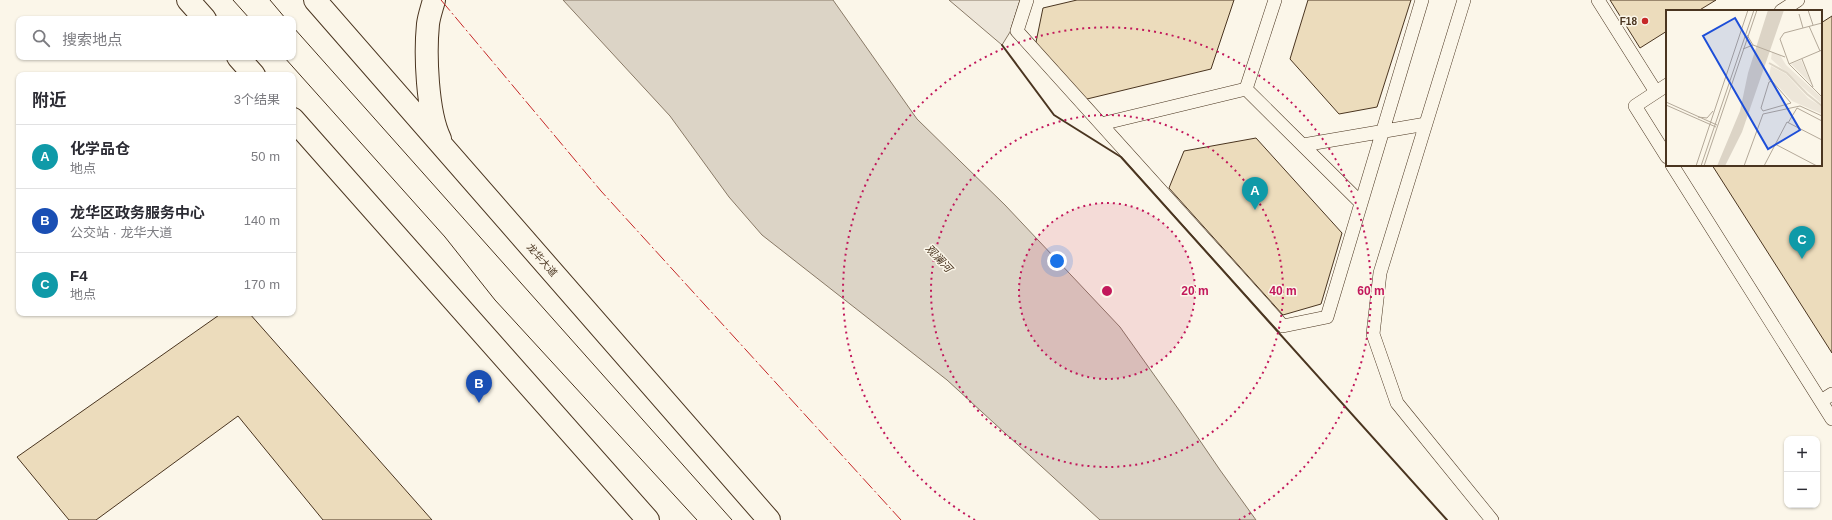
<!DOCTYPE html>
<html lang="zh">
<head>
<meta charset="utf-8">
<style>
  :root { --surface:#fff; --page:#f7f7f7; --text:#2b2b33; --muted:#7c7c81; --line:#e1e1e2; --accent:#c62828 }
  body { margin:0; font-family:Arial,"Noto Sans SC",sans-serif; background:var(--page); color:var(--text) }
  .controls { position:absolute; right:12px; bottom:12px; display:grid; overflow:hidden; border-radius:8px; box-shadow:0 1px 3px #0004 }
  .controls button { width:36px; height:36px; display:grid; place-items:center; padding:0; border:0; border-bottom:1px solid var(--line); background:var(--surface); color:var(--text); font:20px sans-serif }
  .you { position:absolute; left:1057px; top:261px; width:14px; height:14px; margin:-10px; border:3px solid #fff; border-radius:50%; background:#1a73e8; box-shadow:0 0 0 6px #1a73e833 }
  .badge { display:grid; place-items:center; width:26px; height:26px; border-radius:50%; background:var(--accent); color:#fff; font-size:13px; font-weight:700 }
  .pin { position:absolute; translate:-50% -33px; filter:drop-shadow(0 1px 2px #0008) }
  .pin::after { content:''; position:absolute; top:21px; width:14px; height:12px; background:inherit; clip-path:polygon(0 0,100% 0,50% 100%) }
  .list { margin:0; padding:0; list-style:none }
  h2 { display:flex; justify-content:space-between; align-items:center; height:52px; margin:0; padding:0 16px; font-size:17px }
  h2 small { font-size:13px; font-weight:400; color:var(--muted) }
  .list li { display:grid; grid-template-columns:26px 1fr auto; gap:12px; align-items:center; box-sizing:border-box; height:64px; padding:0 16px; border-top:1px solid var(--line) }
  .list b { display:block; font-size:15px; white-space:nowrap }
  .list p { margin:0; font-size:13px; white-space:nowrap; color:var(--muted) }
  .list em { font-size:13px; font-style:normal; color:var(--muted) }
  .icon { flex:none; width:22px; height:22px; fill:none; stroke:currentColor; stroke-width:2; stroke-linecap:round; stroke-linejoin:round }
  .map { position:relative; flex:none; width:1832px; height:520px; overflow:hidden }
  .search { position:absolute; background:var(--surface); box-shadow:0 1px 3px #0004; left:16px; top:16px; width:280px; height:44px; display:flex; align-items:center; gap:10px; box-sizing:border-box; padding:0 14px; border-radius:8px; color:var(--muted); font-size:15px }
  .panel { position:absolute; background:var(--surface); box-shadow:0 1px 3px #0004; left:16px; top:72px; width:280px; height:244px; border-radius:8px }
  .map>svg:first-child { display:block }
  .green { fill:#ede6d9; stroke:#887966 }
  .water { fill:#dcd4c6; stroke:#887966 }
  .building { fill:#ecdcbc; stroke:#4a3520 }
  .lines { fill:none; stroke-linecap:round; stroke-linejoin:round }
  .service-casing { stroke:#4a3520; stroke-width:14 }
  .primary-casing { stroke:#4a3520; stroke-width:24 }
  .service { stroke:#fbf6e9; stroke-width:13 }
  .primary { stroke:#fbf6e9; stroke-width:22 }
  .tram { stroke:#4a3520; stroke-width:1 }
  .wall { stroke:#4a3520; stroke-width:2 }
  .power { stroke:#c62828; stroke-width:1; stroke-dasharray:14 3 2 3; stroke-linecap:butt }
  .ring { fill:none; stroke:#c2185b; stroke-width:2; stroke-dasharray:2 4 }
  .poi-dot { fill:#c62828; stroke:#fbf6e9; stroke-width:1.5 }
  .labels { text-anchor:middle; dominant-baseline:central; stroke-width:3; stroke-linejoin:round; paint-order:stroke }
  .poi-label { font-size:10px; font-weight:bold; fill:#4a3520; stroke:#fbf6e9; text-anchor:end }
  .street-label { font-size:10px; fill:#4a3520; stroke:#fbf6e9 }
  .water-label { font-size:11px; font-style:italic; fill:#4a3520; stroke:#fbf6e9 }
  .inset-river { fill:none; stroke:#dcd4c6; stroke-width:2 }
  .inset-road { fill:none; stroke:#b4a999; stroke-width:1 }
  .view { fill:#1d4ed8; fill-opacity:0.15; stroke:#1d4ed8; stroke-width:2 }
  .inset-edge { fill:none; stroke:#4a3520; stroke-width:2 }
  .centre { fill:#c2185b; stroke:#fbf6e9; stroke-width:2 }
  .ring-label { font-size:12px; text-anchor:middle; font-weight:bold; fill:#c2185b; stroke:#fbf6e9; stroke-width:3; stroke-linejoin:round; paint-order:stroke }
</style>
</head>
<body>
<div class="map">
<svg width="1832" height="520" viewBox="0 0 1832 520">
  <rect width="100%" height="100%" fill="#fbf6e9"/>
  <!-- green -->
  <path class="green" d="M 949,0 L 1020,0 L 1010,32 L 1002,45 Z"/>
  <!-- water -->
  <path class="water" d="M 563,0 L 833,0 L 917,119 L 1005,205 L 1120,327 L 1179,410 L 1220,470 L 1256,520 L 1100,520 L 947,380 L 762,235 L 729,197 L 670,116 Z"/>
  <!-- building -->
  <path class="building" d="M 1077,0 L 1234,0 L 1211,69 L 1087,99 L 1035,47 L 1043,8 Z
    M 1308,0 L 1411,0 L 1377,107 L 1339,114 L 1290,59 Z
    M 1610,0 L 1716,0 L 1698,11 L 1667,11 L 1667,31 L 1640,48 Z
    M 1832,16 L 1832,353 L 1712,165 L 1821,165 L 1821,23 Z
    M 1256,138 L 1342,233 L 1321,304 L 1283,315 L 1169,188 L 1184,151 Z
    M 222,313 L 249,313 L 432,520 L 323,520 L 238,416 L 96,520 L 69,520 L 17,457 Z"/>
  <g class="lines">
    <defs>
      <path id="service" d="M 1027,0 L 1017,31 L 1283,326 L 1327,317 L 1422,0
        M 1464,0 L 1380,273 L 1373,334 L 1397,403 L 1492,520
        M 1598,0 L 1656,92
        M 1781,11 L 1798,0
        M 1667,85 L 1635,106 L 1667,157
        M 1246,89 L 1361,203
        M 1246,89 L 1275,0
        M 1101,124 L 1246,89
        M 1303,145 L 1426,124
        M 1672,165 L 1832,419
        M 1821,401 L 1832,394"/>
      <path id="primary" d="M 188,0 L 205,19
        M 315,0 L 769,520
        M 434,0 C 432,8 429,16 428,24 C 425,54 427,112 440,139
        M 238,57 L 254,75
        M 293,119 L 648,520"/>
    </defs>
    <!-- service casing -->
    <use href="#service" class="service-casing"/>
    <!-- primary casing -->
    <use href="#primary" class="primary-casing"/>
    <!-- service -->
    <use href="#service" class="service"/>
    <!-- primary -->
    <use href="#primary" class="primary"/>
    <!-- tram -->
    <path class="tram" d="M 233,0 L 250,19
      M 270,0 L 286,19
      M 293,27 L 732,520
      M 284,57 L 445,237 L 495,300 L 697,520"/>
    <!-- wall -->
    <path class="wall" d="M 1002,45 L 1054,115 L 1121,157 L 1447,520"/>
    <!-- power -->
    <path class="power" d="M 441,0 L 601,191 L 901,520"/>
  </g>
  <!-- distance rings -->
  <circle cx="1107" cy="291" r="88" fill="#c2185b" fill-opacity=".12"/>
  <g class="ring">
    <circle cx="1107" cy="291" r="88"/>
    <circle cx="1107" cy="291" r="176"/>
    <path d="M975 520A264 264 0 1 1 1239 520"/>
  </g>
  <!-- markers -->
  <circle class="poi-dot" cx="1645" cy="21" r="4"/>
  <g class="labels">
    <!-- poi labels -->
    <g class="poi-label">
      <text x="1637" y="21">F18</text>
    </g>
    <!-- street labels -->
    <g class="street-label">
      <text transform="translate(542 260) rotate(49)">龙华大道</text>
    </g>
    <!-- water labels -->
    <g class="water-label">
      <text transform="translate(939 258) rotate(47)">观澜河</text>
    </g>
  </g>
  <!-- overview -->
  <g transform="translate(1666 10)">
    <rect width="156" height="156" fill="#fbf6e9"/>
    <path d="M 106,42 L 114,45 L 120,55 L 156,88 L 156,94 L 105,49 ZM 135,50 L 146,75 L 125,54 ZM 105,56 L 120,64 L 142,88 L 156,97 L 156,104 L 126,91 L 106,70 L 102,71 Z" fill="#ede6d9"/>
    <path d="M 102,0 L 118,0 L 76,122 L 59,156 L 51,156 L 74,101 L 82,63 Z" fill="#dcd4c6"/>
    <path class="inset-river" d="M 103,53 L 121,63 L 141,84 L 156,96"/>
    <path class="inset-road" d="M 142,0 L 147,15M 133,4 L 137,18M 156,13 L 118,23 L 114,29 L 123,54 L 156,87M 143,16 L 154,41M 87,35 L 119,47M 77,39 L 87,35 L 81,25M 136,49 L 147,77M 123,54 L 156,40M 106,71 L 125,93 L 97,101 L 95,98 L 103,72 ZM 0,92 L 51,115M 0,95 L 50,117M 32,107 L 41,108 L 47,101M 122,113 L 131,98 L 156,111M 109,134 L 151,156M 30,156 L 82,0M 35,156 L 88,0M 38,156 L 91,0M 78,156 L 97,104 L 134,96 L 156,106M 98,156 L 121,112 L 156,130"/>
    <path class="view" d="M 69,8 L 134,120 L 102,139 L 37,26 Z"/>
    <rect width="156" height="156" class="inset-edge"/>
  </g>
  <circle cx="1107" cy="291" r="6" class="centre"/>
  <g class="ring-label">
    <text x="1195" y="295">20 m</text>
    <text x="1283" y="295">40 m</text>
    <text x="1371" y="295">60 m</text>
  </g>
</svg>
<div class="controls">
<button>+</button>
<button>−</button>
</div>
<div class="you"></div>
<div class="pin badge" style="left:1255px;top:210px;background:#0f9aa8">A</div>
<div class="pin badge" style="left:479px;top:403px;background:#1a4fb4">B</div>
<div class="pin badge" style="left:1802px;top:259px;background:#0f9aa8">C</div>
<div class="search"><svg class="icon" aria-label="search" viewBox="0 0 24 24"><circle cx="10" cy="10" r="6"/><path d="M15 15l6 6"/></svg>搜索地点</div>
<section class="panel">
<h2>附近<small>3个结果</small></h2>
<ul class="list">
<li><span class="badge" style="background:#0f9aa8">A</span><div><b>化学品仓</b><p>地点</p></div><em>50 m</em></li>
<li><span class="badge" style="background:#1a4fb4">B</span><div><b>龙华区政务服务中心</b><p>公交站 · 龙华大道</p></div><em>140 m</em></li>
<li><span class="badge" style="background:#0f9aa8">C</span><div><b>F4</b><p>地点</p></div><em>170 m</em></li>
</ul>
</section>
</div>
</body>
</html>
